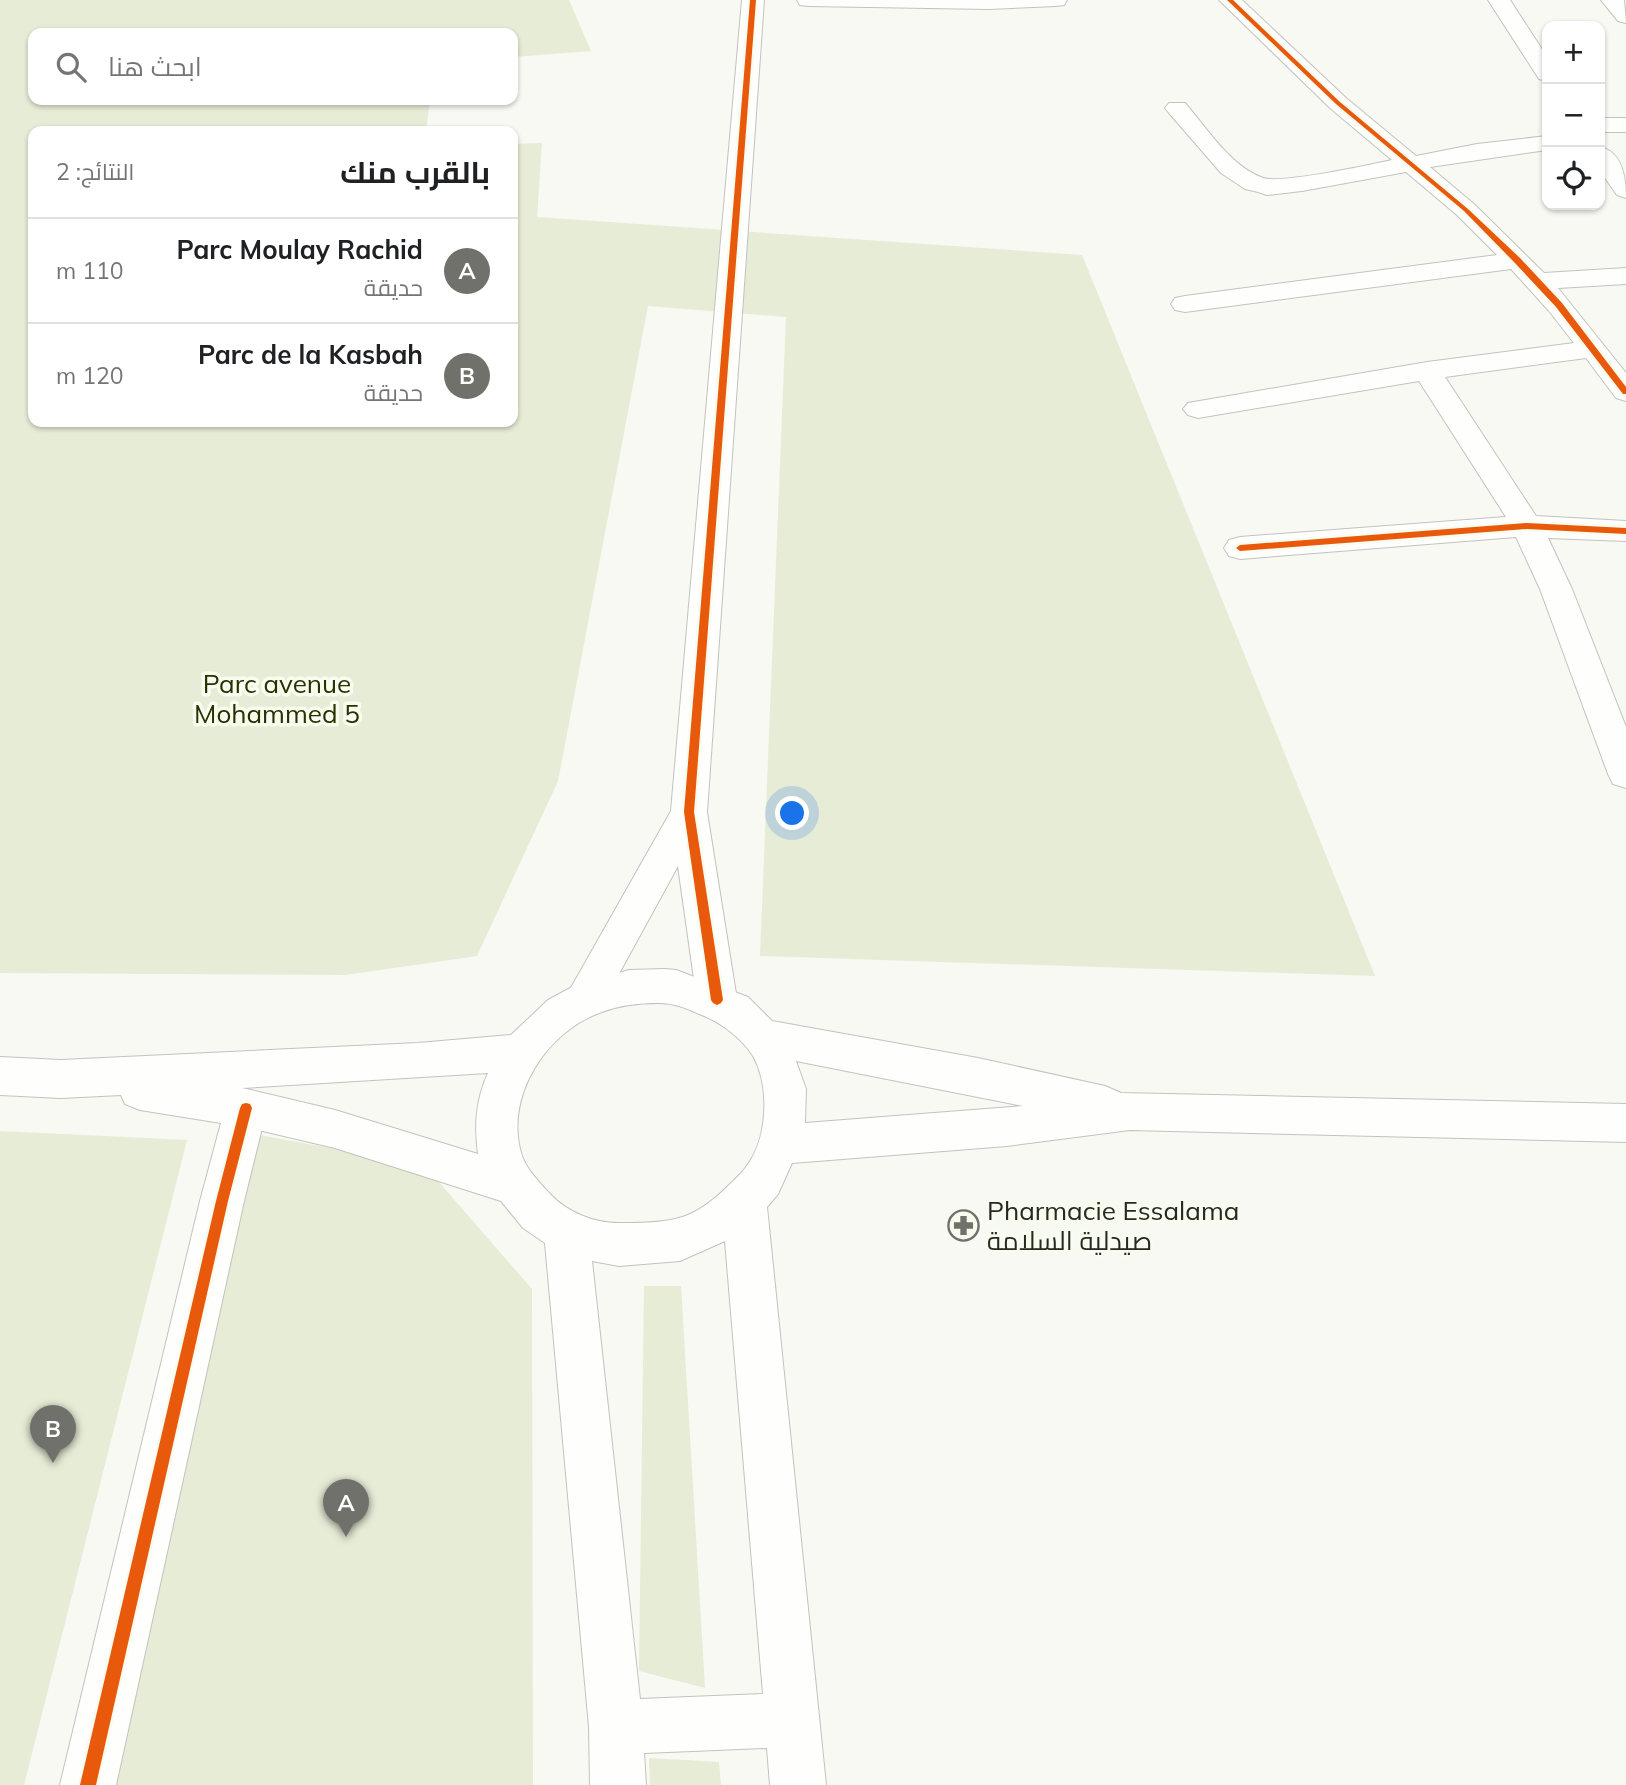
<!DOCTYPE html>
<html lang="ar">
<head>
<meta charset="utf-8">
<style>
  :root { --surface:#fff; --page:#f2f2f2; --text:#202124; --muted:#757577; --line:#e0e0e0; --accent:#70716b }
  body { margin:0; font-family:Mulish,Cairo,sans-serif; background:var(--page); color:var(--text); direction:rtl }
  .controls { position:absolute; right:21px; top:21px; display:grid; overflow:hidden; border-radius:14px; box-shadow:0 2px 5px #0004 }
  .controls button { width:63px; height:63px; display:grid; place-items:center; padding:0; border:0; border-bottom:2px solid var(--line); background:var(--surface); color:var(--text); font:35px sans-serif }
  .you { position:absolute; left:793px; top:814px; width:24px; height:24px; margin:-18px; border:5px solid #fff; border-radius:50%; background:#1a73e8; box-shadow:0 0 0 10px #1a73e833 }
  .badge { display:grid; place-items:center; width:46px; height:46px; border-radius:50%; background:var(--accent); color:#fff; font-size:23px; font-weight:700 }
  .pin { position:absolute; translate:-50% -58px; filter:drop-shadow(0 2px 4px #0008) }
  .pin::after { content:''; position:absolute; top:37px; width:24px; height:21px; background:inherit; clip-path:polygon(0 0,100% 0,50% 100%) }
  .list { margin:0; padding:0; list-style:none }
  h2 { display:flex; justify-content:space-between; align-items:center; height:91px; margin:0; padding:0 28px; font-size:30px }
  h2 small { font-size:23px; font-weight:400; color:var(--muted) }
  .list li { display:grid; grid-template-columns:46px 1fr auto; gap:21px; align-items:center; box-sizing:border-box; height:105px; padding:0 28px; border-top:2px solid var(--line) }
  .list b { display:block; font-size:26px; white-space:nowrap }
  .list p { margin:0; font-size:23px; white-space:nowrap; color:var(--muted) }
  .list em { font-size:23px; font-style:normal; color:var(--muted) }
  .icon { flex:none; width:38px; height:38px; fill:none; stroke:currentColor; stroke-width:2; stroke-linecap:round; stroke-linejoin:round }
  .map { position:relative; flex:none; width:1626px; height:1785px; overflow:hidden; direction:ltr }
  .search { position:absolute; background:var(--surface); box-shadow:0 2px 5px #0004; left:28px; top:28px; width:490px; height:77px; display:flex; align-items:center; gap:18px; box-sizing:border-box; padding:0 24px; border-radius:14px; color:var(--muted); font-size:26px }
  .panel { position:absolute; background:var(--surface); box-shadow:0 2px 5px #0004; left:28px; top:126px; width:490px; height:301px; border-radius:14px; direction:rtl }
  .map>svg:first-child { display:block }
  .green { fill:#e6ecd6 }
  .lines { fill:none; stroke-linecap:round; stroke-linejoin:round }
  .minor-casing { stroke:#c2c3be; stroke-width:2 }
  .secondary-casing { stroke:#c2c3be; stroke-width:2 }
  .minor { fill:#fefefd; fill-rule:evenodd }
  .secondary { fill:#fefefd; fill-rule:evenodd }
  .cycleway-casing { stroke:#f8fcef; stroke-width:5 }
  .cycleway { fill:#e8590c; fill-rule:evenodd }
  .labels { text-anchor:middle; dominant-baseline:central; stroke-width:7; stroke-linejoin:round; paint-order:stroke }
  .park-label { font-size:26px; fill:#283100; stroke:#f8fcef }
  .poi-label { font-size:26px; fill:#272823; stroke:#f8fcef; text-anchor:start }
</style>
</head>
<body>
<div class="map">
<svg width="1626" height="1785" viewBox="0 0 1626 1785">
  <rect width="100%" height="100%" fill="#f7f9f2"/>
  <!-- green -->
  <path class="green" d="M 0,0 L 569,0 L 591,51 L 513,57 L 513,33 L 33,33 L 33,100 L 430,100 L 426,131 L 33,131 L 33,422 L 513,422 L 513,144 L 542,143 L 537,217 L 1082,255 L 1375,976 L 760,956 L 786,317 L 648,306 L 558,781 L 477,956 L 345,975 L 0,973 Z
    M 0,1131 L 187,1140 L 24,1785 L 0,1785 Z
    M 259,1135 L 424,1165 L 532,1289 L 533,1785 L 98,1785 Z
    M 644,1286 L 681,1286 L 705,1688 L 639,1671 Z
    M 649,1758 L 719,1762 L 721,1785 L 650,1785 Z"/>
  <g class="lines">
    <defs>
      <path id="minor" d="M 742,0 L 764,0 L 707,812 L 737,1000 L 731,1012 L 717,1017 L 703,1012 L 697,1000 L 678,866 L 598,1012 L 584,1017 L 570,1012 L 564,1000 L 671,811 Z
        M 797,0 L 1067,0 L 1064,5 L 1056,6 L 989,9 L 808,6 L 800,5 Z
        M 1219,0 L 1242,0 L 1346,98 L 1416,156 L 1477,144 L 1547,136 L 1547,150 L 1430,167 L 1475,205 L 1544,273 L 1626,268 L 1626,284 L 1558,288 L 1626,373 L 1626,401 L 1616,398 L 1586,358 L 1445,377 L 1536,516 L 1626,521 L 1626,541 L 1548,538 L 1572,589 L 1626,727 L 1626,788 L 1613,784 L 1608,774 L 1540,589 L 1516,537 L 1240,559 L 1229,556 L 1224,548 L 1229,540 L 1240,537 L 1506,517 L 1419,381 L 1198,418 L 1188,415 L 1183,409 L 1188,403 L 1427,362 L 1574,343 L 1549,311 L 1511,269 L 1185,312 L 1175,310 L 1171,304 L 1175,298 L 1185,296 L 1497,255 L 1457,215 L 1406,172 L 1302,191 L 1267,195 L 1258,192 L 1245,189 L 1221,173 L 1169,113 L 1165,108 L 1169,103 L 1185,103 C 1207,128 1230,166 1263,178 C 1279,184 1370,165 1392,160 L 1330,108 Z
        M 1488,0 L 1510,0 L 1547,57 L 1547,81 L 1539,79 Z
        M 1601,0 L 1624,0 L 1626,23 L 1618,21 Z
        M 1600,118 L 1626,118 L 1626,132 L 1600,132 Z
        M 1600,147 C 1623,152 1626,178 1626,198 L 1617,195 L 1600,171 Z
        M 246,1089 L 261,1095 L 267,1108 L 244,1201 L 116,1785 L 60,1785 L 200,1201 L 225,1108 L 231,1095 Z"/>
      <path id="secondary" d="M 665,969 L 676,970 L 748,997 L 772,1021 L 978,1058 L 1105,1086 L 1121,1093 L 1626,1104 L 1626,1142 L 1130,1130 L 1007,1146 L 792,1163 L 778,1194 L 767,1207 L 826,1785 L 770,1785 L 767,1748 L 644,1753 L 646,1785 L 590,1785 L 589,1727 L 545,1243 L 523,1228 L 501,1201 L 335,1148 L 246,1127 L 140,1110 L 125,1104 L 121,1095 L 61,1098 L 0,1095 L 0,1057 L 61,1060 L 418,1043 L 511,1035 L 548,1000 L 574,986 L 629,970 ZM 659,1003 C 674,1003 686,1008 699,1014 C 719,1021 741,1037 753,1056 C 770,1086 768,1139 746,1167 C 741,1174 734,1180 728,1186 C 714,1200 695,1215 675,1219 C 658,1223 639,1223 622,1223 C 596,1224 568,1213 550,1194 C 540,1183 527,1170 522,1156 C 503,1098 546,1031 602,1012 C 620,1005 639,1003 659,1003 ZM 796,1061 L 1023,1106 L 805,1123 L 806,1089 ZM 488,1073 C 476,1100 474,1124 478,1154 L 335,1110 L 242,1088 ZM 725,1241 L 763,1694 L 640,1699 L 592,1261 L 619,1266 L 680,1261 Z"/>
    </defs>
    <!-- minor casing -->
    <use href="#minor" class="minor-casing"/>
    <!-- secondary casing -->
    <use href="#secondary" class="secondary-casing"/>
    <!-- minor -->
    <use href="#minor" class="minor"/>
    <!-- secondary -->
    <use href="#secondary" class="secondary"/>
    <defs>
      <path id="cycleway" d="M 750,0 L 756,0 L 694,812 L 723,1000 L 721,1003 L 717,1005 L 713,1003 L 711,1000 L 684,812 Z
        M 1227,0 L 1233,0 L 1340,102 L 1468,209 L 1520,258 L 1562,303 L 1626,387 L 1626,394 L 1623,394 L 1556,307 L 1514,262 L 1464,211 L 1336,104 Z
        M 1527,523 L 1626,528 L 1626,534 L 1527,529 L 1240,551 L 1236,548 L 1240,545 Z
        M 246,1103 L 250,1104 L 252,1108 L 228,1201 L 96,1785 L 80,1785 L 216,1201 L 240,1108 L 242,1104 Z"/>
    </defs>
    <!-- cycleway casing -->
    <use href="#cycleway" class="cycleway-casing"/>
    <!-- cycleway -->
    <use href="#cycleway" class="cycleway"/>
  </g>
  <!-- icons -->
  <defs>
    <symbol id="pharmacy-ring" viewBox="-11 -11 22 22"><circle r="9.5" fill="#f8fcef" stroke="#70716b" stroke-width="1.5"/><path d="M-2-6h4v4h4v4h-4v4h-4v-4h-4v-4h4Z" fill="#70716b"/></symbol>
  </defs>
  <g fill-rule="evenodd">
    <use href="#pharmacy-ring" x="946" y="1208" width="35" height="35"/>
  </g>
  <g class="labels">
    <!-- park labels -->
    <g class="park-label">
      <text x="277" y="683">Parc avenue<tspan x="277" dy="30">Mohammed 5</tspan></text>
    </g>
    <!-- poi labels -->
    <g class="poi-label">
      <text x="987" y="1210">Pharmacie Essalama<tspan x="987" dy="30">صيدلية السلامة</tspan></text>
    </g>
  </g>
</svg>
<div class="controls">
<button>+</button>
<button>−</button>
<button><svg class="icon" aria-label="locate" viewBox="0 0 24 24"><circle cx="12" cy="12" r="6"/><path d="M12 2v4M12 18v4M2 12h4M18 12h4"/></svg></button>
</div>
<div class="you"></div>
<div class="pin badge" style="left:346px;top:1537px">A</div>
<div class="pin badge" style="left:53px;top:1463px">B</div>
<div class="search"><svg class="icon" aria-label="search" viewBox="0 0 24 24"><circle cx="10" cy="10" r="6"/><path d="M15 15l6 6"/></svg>ابحث هنا</div>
<section class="panel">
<h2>بالقرب منك<small>النتائج: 2</small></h2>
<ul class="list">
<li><span class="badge">A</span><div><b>Parc Moulay Rachid</b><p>حديقة</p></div><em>110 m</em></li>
<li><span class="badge">B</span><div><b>Parc de la Kasbah</b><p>حديقة</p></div><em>120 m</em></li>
</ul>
</section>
</div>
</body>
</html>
